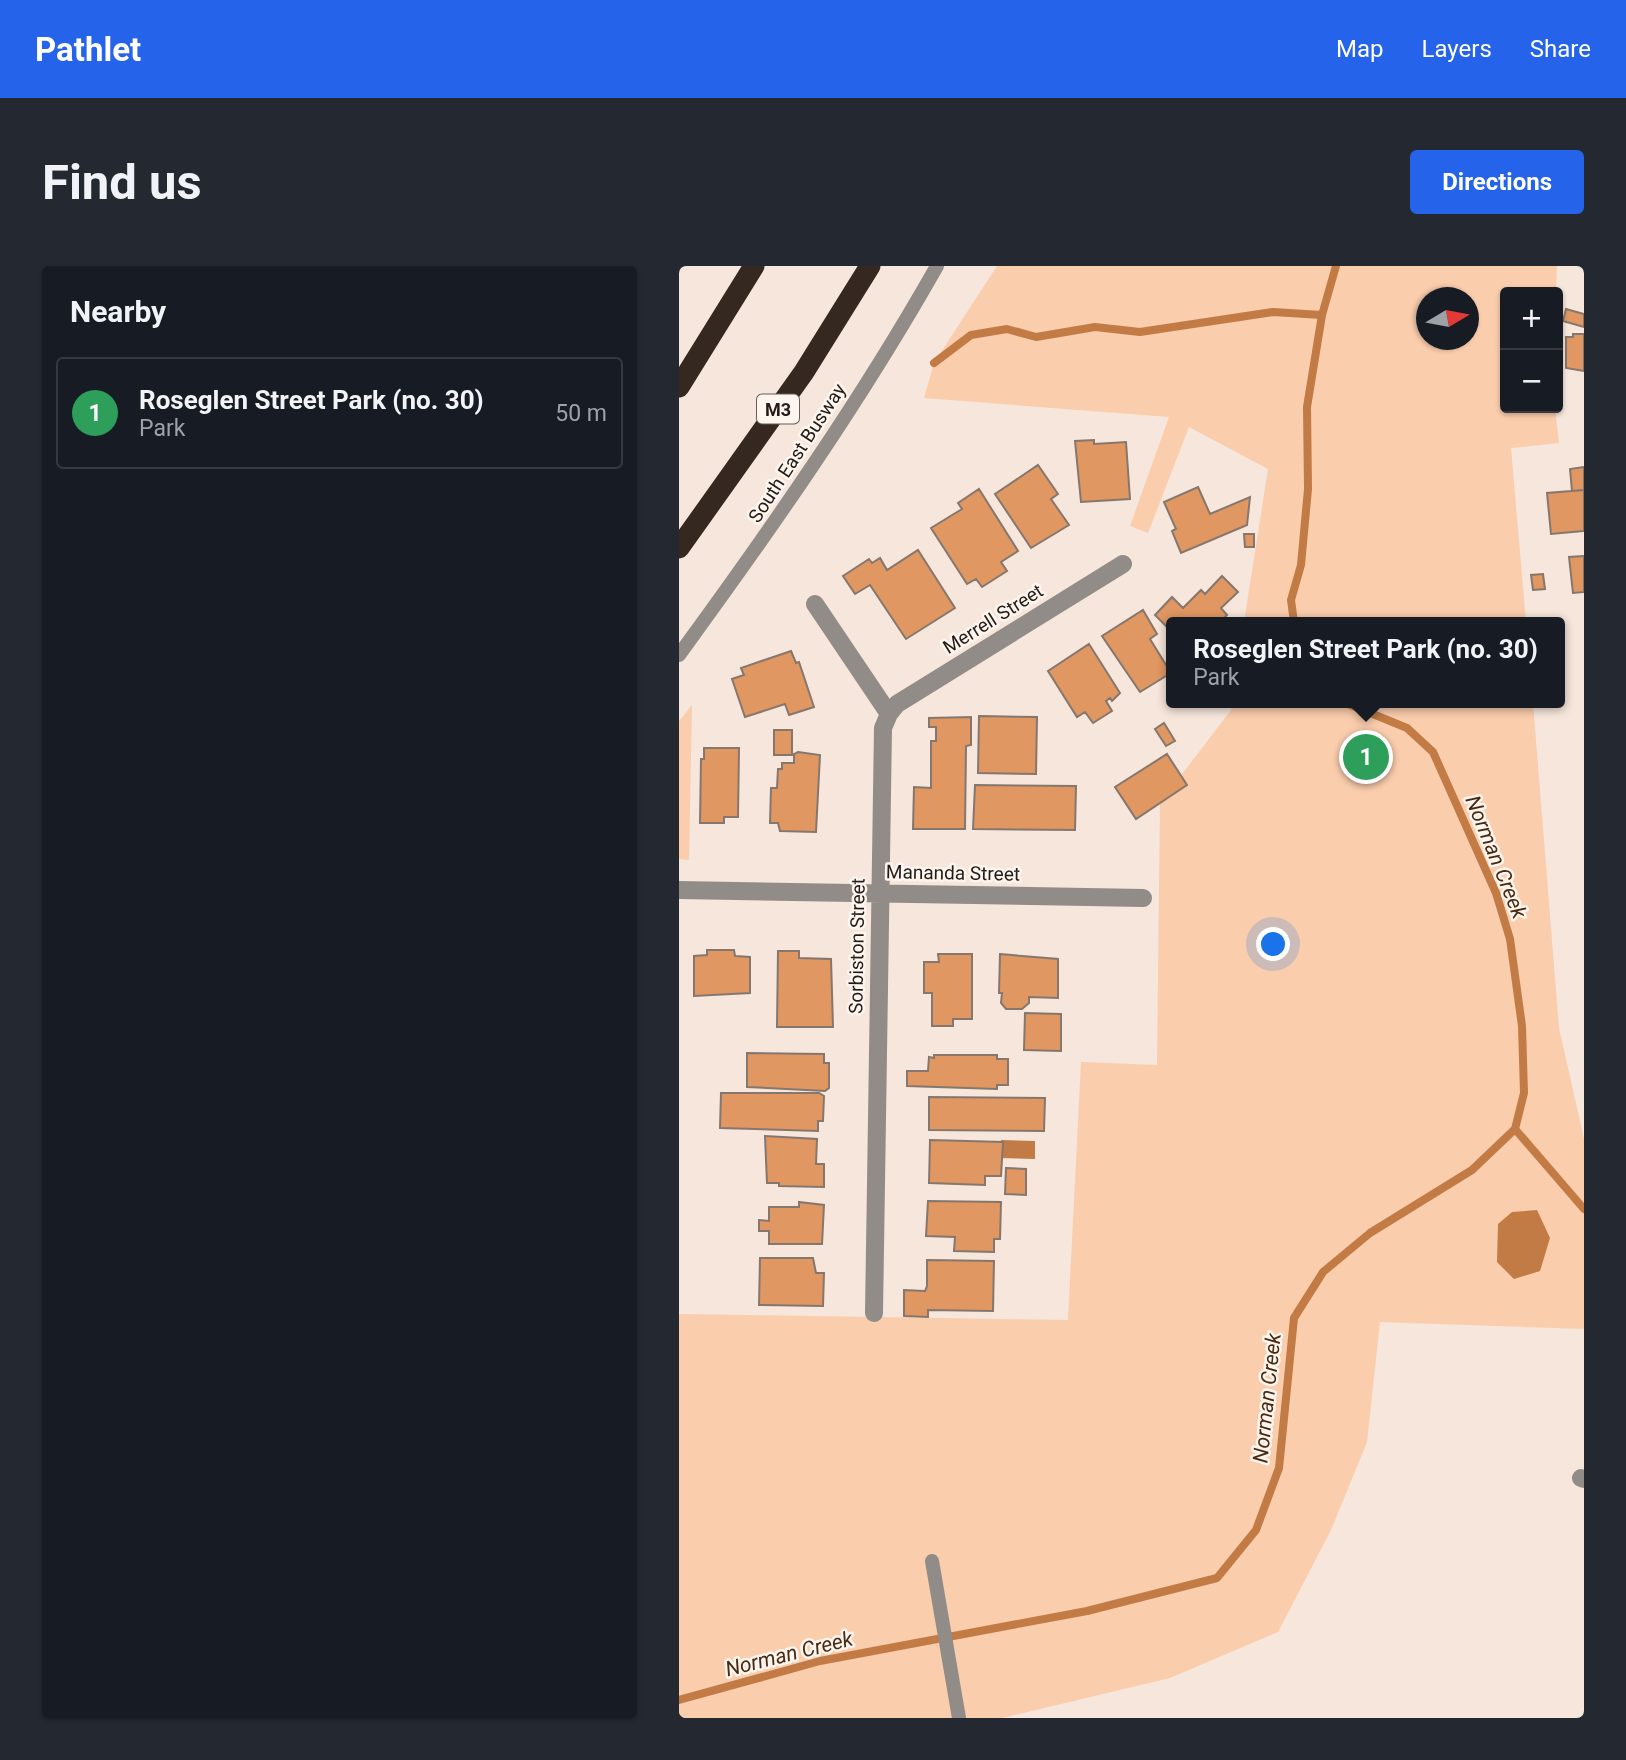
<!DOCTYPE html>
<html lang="en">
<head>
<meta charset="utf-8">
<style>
  :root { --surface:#171b24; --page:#242831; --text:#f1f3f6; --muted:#9ea1a6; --line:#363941; --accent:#2563eb }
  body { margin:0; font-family:Roboto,sans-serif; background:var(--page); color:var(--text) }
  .controls { position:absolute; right:21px; top:21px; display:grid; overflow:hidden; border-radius:7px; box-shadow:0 2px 5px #0004 }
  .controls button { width:63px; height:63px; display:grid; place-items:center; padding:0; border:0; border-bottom:2px solid var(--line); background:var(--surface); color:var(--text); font:35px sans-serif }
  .compass { position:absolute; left:737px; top:21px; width:63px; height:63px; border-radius:50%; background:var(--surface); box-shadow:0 2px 5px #0004; rotate:80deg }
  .you { position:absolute; left:595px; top:679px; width:24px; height:24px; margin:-18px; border:5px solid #fff; border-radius:50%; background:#1a73e8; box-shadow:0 0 0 10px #1a73e833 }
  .badge { display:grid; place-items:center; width:46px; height:46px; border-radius:50%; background:var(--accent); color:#fff; font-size:23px; font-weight:700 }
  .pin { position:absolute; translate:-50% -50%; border:4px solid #fff; box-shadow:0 2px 7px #0006 }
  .popup { position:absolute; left:487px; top:351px; width:399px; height:91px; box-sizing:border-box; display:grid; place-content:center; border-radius:7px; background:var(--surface); filter:drop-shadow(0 2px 5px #0005); font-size:23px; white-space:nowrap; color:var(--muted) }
  .popup b { font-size:26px; color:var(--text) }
  .popup::after { content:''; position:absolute; left:50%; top:100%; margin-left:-14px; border:14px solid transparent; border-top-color:var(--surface) }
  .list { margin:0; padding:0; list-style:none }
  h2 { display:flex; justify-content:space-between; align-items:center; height:91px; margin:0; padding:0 28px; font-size:30px }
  h2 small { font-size:23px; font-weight:400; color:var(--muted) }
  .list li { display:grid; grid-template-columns:46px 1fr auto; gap:21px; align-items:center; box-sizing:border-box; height:112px; margin:0 14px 14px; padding:0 14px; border:2px solid var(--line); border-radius:7px }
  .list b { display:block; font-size:26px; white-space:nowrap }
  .list p { margin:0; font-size:23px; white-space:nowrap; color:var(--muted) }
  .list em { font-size:23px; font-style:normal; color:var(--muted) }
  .map { position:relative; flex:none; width:905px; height:1452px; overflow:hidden; border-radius:7px }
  header { display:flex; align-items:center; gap:42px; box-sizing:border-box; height:98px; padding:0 35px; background:var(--accent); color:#fff }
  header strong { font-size:33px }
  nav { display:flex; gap:38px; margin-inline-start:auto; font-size:24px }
  .intro { display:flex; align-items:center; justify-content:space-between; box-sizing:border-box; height:168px; padding:0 42px }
  h1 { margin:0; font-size:49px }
  .button { padding:18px 32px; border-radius:7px; background:var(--accent); color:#fff; font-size:24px; font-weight:700 }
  main { display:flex; gap:42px; padding:0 42px }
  aside { flex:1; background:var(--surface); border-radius:7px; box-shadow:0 2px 5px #0004 }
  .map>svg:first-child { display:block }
  .green { fill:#facdad; fill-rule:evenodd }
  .water { fill:#c27b45 }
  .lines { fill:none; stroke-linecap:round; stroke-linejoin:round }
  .stream { stroke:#c27b45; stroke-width:8 }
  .building { fill:#e09761; stroke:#85776e; stroke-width:2 }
  .lane { stroke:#928c88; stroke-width:14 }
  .street { stroke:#928c88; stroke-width:18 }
  .highway { stroke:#342820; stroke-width:21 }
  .labels { text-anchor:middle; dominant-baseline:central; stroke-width:5; stroke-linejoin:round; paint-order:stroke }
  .shield { fill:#fef5ee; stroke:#645d58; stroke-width:2 }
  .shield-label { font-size:18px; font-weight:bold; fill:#221c18 }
  .street-label { font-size:19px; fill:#221c18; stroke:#fef5ee }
  .water-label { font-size:21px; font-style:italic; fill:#482a13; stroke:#fef5ee }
</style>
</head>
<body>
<header>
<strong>Pathlet</strong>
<nav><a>Map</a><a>Layers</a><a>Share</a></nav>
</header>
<div class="intro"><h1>Find us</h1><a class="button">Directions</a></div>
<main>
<aside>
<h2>Nearby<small></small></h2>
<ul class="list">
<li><span class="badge" style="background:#2e9e5b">1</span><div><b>Roseglen Street Park (no. 30)</b><p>Park</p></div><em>50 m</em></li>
</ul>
</aside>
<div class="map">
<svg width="905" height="1452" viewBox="0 0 905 1452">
  <rect width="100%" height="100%" fill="#f6e6db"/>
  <!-- green -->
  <path class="green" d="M 318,0 L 878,0 L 877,26 L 826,26 L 826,142 L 876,142 L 880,177 L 832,182 L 847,356 L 565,356 L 589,203 L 510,161 L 469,267 L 451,260 L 490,151 L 245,132 L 255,97 ZM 748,32 L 790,32 L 790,74 L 748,74 Z
    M 553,437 L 854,437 L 880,762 L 905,873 L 905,1063 L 701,1056 L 688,1176 L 652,1264 L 599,1366 L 491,1412 L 323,1452 L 0,1452 L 0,1048 L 389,1054 L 402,796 L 478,799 L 481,537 L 552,444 Z
    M 13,439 L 10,594 L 0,593 L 0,455 Z"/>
  <!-- water -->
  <path class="water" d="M 322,874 L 356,875 L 356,893 L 321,892 Z
    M 858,944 L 871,972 L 861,1005 L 835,1013 L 818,996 L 819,958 L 833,946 Z"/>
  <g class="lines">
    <!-- stream -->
    <path class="stream" d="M 255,97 L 292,69 L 328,63 L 357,71 L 416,61 L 461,66 L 594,46 L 643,49
      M 615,356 L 612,334 L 622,299 L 629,223 L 628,141 L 643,49 L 657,0
      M 836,863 L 905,943
      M 0,1434 L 141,1395 L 408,1345 L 538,1312 L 577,1264 L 600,1202 L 615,1052 L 644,1006 L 691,967 L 793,904 L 836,863 L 845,827 L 843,760 L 831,673 L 817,627 L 754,486 L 728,462 L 667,437"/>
  </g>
  <!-- building -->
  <path class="building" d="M 887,43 L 905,48 L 905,61 L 884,55 Z
    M 894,68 L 905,68 L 905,105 L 887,102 L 887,71 L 894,71 Z
    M 415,174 L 415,178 L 447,176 L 451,233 L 402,236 L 396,175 Z
    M 359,199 L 379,228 L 372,233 L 390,259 L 352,282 L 316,228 Z
    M 905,201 L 905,224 L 893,225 L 891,203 Z
    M 519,221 L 531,248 L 571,231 L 568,259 L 502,287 L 493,265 L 497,263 L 485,236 Z
    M 300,223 L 339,285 L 322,296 L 328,305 L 303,321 L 297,313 L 288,318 L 252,262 L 283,243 L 279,237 Z
    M 905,224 L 905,265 L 872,268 L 868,227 Z
    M 565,268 L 575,268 L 575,281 L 566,281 Z
    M 239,284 L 276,342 L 227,373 L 191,319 L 176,328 L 164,310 L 190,293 L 193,297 L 201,292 L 208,304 Z
    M 905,290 L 905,326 L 894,327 L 890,291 Z
    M 864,308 L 866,323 L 854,324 L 852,309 Z
    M 543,310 L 559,326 L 542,342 L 548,349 L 541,356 L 493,356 L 493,366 L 476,349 L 493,331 L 504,342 L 522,324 L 526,328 Z
    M 464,344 L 478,368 L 471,373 L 492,407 L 461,426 L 423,370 Z
    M 410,378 L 441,427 L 433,435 L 431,432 L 427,435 L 433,445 L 414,457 L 406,446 L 398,451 L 369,405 Z
    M 112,385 L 117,397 L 120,396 L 135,441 L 110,449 L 106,438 L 66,451 L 53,413 L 65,409 L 62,402 Z
    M 300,450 L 358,451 L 357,508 L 299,507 Z
    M 292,451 L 292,479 L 287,480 L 286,563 L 234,563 L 235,521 L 252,522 L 252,475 L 257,475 L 257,461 L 250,461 L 250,452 Z
    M 485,457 L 496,475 L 487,480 L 476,463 Z
    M 95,464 L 113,464 L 113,489 L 95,489 Z
    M 25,482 L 60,482 L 59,551 L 45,551 L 45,557 L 21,557 L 22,493 L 25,493 Z
    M 119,486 L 141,489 L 137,566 L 101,565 L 99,557 L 91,557 L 92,522 L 98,522 L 99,503 L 103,503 L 103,497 L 115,497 L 115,488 Z
    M 488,488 L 508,519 L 457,553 L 436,521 Z
    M 296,519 L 397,520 L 396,564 L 294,563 Z
    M 28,684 L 55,684 L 56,690 L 71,691 L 71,727 L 15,730 L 15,690 L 28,689 Z
    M 99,685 L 120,685 L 120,692 L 152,693 L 154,761 L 98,761 Z
    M 259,688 L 293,688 L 293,753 L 274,753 L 274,760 L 253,760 L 253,727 L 245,727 L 245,696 L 260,696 Z
    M 321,688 L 379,693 L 379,732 L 350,731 L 350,737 L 343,743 L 327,743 L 322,737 L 323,727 L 320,727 Z
    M 346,747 L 382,748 L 382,785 L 345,784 Z
    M 68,787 L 145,788 L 145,797 L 150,797 L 150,822 L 146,825 L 68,821 Z
    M 255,789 L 318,789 L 318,793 L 329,793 L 329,819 L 318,819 L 318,823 L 228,820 L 228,805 L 249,805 L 250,791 L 255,792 Z
    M 42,827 L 140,827 L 145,830 L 144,855 L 139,855 L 139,865 L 41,862 Z
    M 250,831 L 366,832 L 365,865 L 250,864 Z
    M 86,870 L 138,873 L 137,898 L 145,898 L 145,921 L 100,920 L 100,917 L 88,917 Z
    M 251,874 L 324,876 L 322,910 L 306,910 L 306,919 L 250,917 Z
    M 327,902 L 347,903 L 347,929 L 326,928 Z
    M 249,935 L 322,936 L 321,973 L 315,973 L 315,986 L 275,985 L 276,971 L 247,970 Z
    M 120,936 L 145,939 L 143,978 L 90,978 L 90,965 L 80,965 L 80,954 L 90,955 L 90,941 L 120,941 Z
    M 81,992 L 134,992 L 137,1007 L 145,1007 L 144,1040 L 80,1039 Z
    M 248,994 L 315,995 L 314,1045 L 249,1044 L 249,1051 L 225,1050 L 225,1024 L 246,1025 L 248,1020 Z"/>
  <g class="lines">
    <!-- lane -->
    <path class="lane" d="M 0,389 C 92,263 181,136 258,0
      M 253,1295 L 280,1452"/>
    <!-- street -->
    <path class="street" d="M 136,338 L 210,448 L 204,462 L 195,1047
      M 210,448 L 218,438 L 444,298
      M 0,624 L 464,632
      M 902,1212 L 905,1213"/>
    <!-- highway -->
    <path class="highway" d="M 0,121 L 75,0
      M 0,282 L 125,106 L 191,0"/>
  </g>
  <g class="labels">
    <!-- shield labels -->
    <rect class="shield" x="78" y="128.5" width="42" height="29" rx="5"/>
    <g class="shield-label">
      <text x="99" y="143">M3</text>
    </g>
    <!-- street labels -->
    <g class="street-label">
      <text transform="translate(118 187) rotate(-57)">South East Busway</text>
      <text transform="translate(314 353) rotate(-32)">Merrell Street</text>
      <text transform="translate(274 607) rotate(1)">Mananda Street</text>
      <text transform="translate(178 680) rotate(-89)">Sorbiston Street</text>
    </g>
    <!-- water labels -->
    <g class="water-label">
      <text transform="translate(817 591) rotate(68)">Norman Creek</text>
      <text transform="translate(588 1132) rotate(-84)">Norman Creek</text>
      <text transform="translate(110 1388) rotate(-14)">Norman Creek</text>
    </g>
  </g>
</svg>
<div class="controls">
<button>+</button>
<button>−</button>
</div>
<svg class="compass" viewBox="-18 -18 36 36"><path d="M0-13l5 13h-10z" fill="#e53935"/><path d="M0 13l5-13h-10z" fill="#9ea1a6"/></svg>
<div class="you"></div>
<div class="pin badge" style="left:687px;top:491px;background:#2e9e5b">1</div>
<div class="popup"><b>Roseglen Street Park (no. 30)</b>Park</div>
</div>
</main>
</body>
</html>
